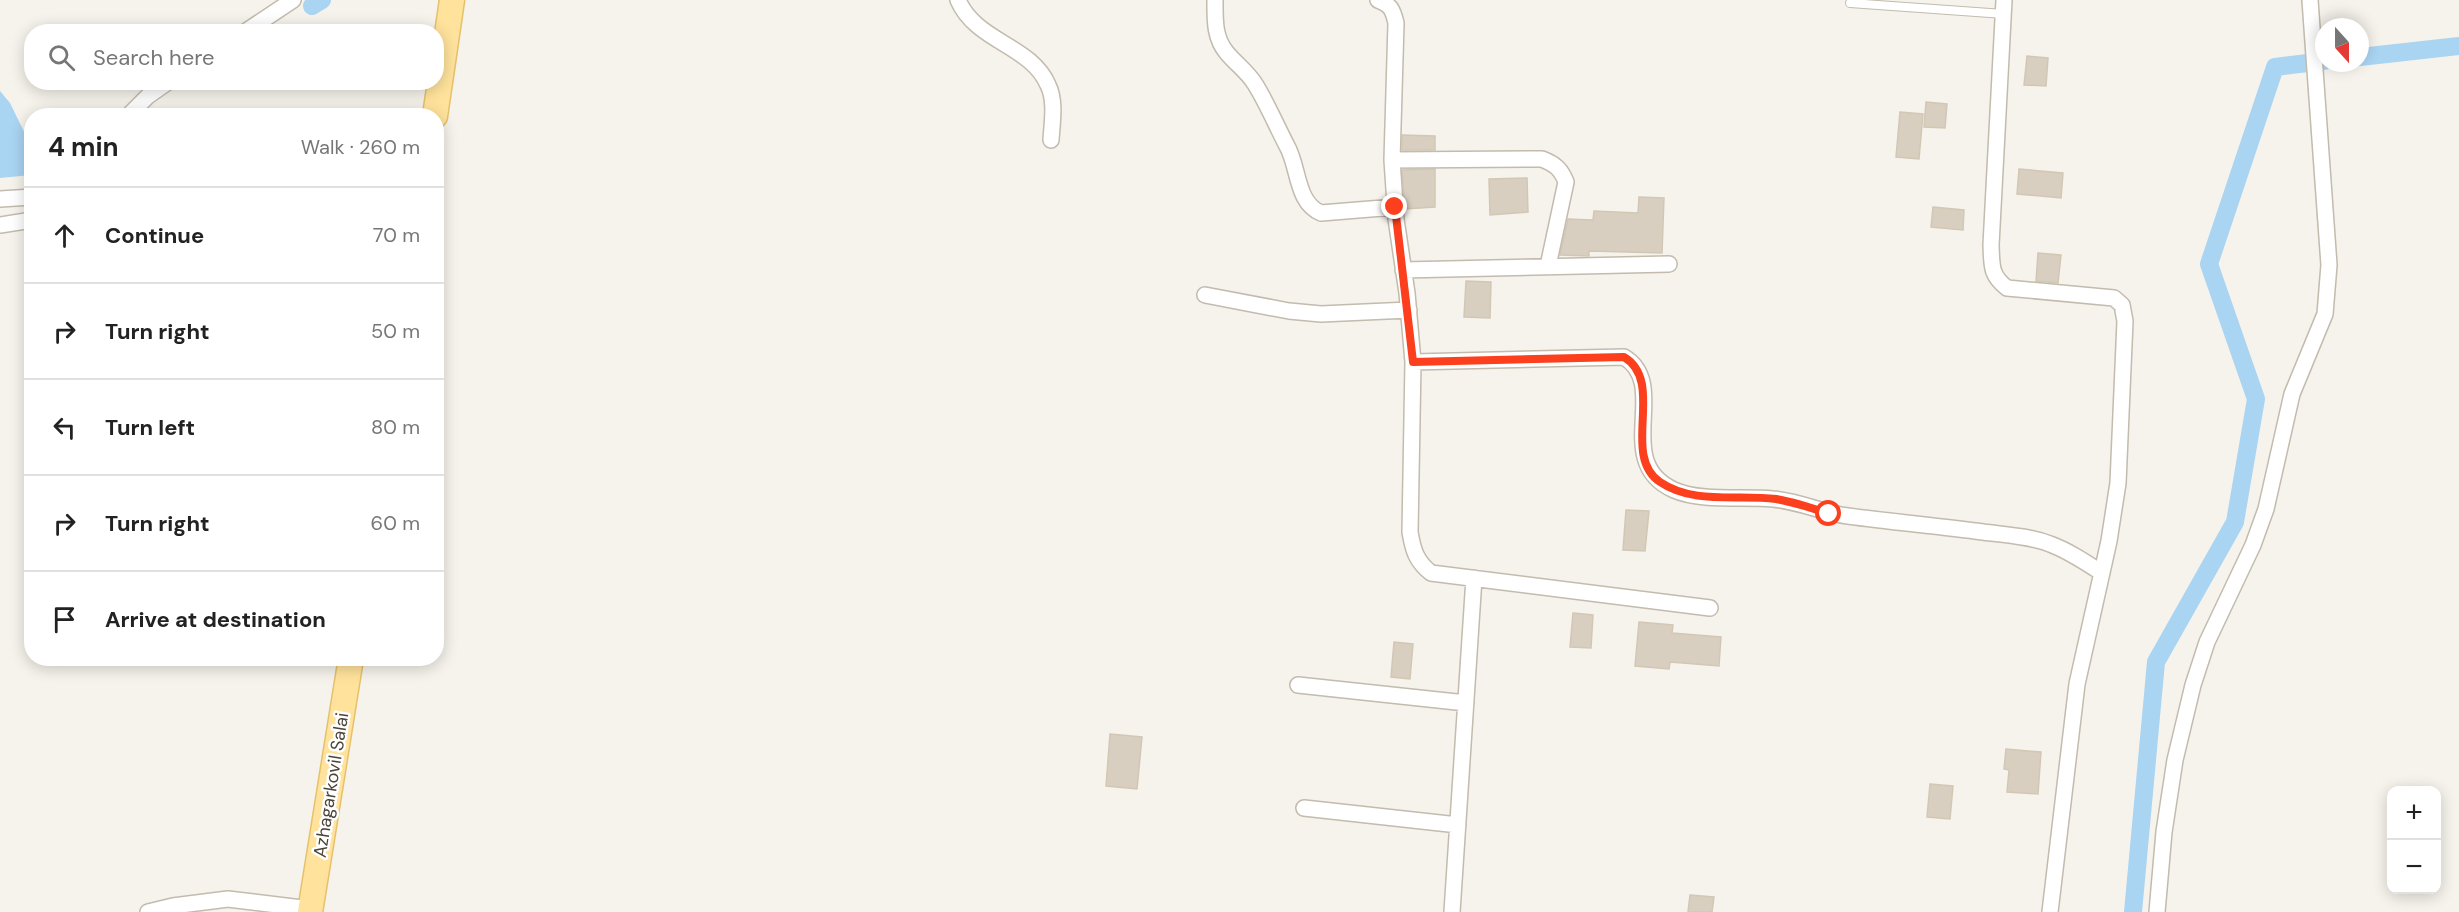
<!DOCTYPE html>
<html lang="en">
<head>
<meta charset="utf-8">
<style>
  :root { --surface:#fff; --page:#f2f2f2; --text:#222; --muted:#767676; --line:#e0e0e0 }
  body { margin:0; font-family:"DM Sans",sans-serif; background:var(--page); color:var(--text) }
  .controls { position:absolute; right:18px; bottom:18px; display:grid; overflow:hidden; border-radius:12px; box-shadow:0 3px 15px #0003 }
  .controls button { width:54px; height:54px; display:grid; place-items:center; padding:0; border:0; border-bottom:2px solid var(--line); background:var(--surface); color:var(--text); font:30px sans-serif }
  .compass { position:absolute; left:2315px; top:18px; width:54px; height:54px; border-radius:50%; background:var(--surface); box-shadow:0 3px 15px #0003; rotate:159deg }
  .stop { position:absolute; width:18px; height:18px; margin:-14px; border:4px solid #fc3f1d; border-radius:50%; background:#fff }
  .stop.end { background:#fc3f1d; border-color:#fff; box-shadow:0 2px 6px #0008 }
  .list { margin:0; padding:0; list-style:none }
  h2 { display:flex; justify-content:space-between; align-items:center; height:78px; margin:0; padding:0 24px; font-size:26px }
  h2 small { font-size:20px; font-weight:400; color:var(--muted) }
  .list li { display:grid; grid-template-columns:39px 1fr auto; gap:18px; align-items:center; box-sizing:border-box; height:96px; padding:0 24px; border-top:2px solid var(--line) }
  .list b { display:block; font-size:22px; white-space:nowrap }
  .list em { font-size:20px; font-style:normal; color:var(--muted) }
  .icon { flex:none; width:33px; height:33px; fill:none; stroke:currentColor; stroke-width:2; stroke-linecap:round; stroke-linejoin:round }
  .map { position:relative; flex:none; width:2459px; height:912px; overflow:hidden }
  .search { position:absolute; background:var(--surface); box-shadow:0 3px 15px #0003; left:24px; top:24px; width:420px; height:66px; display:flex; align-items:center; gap:15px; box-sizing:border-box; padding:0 21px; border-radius:24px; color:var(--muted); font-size:22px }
  .panel { position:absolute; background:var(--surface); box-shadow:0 3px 15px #0003; left:24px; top:108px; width:420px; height:558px; border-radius:24px }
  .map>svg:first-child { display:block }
  .water { fill:#a9d4f2 }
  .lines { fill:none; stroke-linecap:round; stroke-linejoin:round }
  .canal { stroke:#a9d4f2; stroke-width:18 }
  .building { fill:#d8cfc1; stroke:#d3c7b4; stroke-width:1.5 }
  .lane-casing { stroke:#c2bbae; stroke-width:10 }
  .street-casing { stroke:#c2bbae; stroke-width:18 }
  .primary-casing { stroke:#e6c16a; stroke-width:27 }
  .lane { stroke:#fff; stroke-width:8 }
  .street { stroke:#fff; stroke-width:15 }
  .primary { stroke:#ffe39c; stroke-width:24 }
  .route { stroke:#fc3f1d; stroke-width:8 }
  .labels { text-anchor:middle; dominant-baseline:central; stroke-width:5; stroke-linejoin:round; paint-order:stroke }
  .street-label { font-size:18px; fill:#4b4439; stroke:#fff }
</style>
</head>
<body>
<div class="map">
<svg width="2459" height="912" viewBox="0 0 2459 912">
  <rect width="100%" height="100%" fill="#f6f3ec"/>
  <!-- water -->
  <path class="water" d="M 0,91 L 10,103 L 31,146 L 31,175 L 0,178 Z"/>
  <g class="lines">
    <!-- canal -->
    <path class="canal" d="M 312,6 L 322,0
      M 2360,57 L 2459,46
      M 2133,912 L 2156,662 L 2235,522 L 2256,399 L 2209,264 L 2275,67 L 2324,61"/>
  </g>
  <!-- building -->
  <path class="building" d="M 2027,56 L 2048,58 L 2046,86 L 2024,85 Z
    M 1926,102 L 1947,104 L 1945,128 L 1924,127 Z
    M 1900,112 L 1923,114 L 1919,159 L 1896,157 Z
    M 1402,135 L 1435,136 L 1435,150 L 1402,150 Z
    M 1435,169 L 1435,207 L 1405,209 L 1402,170 Z
    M 2019,169 L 2063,173 L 2061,198 L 2017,194 Z
    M 1527,178 L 1528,212 L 1490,215 L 1489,179 Z
    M 1639,197 L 1664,198 L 1662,253 L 1589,251 L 1589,256 L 1560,255 L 1568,219 L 1593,220 L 1594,211 L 1638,213 Z
    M 1933,207 L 1964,210 L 1963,230 L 1931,227 Z
    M 2038,253 L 2061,255 L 2058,283 L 2036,281 Z
    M 1466,281 L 1491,282 L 1490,318 L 1464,317 Z
    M 1626,510 L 1649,511 L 1645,551 L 1623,550 Z
    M 1573,613 L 1593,615 L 1591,648 L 1570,647 Z
    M 1639,622 L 1673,625 L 1672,633 L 1721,637 L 1719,666 L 1670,662 L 1669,669 L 1635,666 Z
    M 1394,642 L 1413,644 L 1410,679 L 1391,677 Z
    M 1110,734 L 1142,737 L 1137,789 L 1106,786 Z
    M 2006,749 L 2041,752 L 2038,794 L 2007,792 L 2009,770 L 2004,769 Z
    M 1930,784 L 1953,786 L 1950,819 L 1927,817 Z
    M 1690,895 L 1714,897 L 1712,912 L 1688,912 Z"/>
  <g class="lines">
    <defs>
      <path id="lane" d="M 1850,3 L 2004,14"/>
      <path id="street" d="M 958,0 C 976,42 1031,45 1048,85 C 1056,101 1052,123 1051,140
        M 1215,0 C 1215,19 1214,38 1227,53 C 1236,64 1247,71 1255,84 C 1267,103 1276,125 1287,146 C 1299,167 1296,203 1321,213 L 1395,207
        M 1378,0 C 1391,5 1393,10 1396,23 L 1392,160 L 1396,219 L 1407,293 L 1413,362 L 1410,532 C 1413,550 1416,561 1431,573 L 1710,608
        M 2004,0 L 1991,245 C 1992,265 1990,275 2007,288 L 2114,298 L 2122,305 L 2125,321 L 2118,483 L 2109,541 L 2077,684 L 2050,912
        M 245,32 L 293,0
        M 128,116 L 148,96 L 168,82
        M 1392,160 L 1542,159 C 1555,164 1561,169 1566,182 L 1548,266
        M 0,199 L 32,197
        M 0,225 L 32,220
        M 1403,270 L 1669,264
        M 1205,295 L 1289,311 L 1321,314 L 1409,310
        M 1413,362 L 1624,357 C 1671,385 1611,462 1674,490 C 1701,502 1744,496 1773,499 C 1799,501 1823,513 1848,516 C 1893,522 1938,526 1983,532 C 2005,535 2030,536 2050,544 C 2069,551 2085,562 2102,573
        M 1298,685 L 1466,703
        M 1304,808 L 1458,825
        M 148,912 L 173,906 L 228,899 L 310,909
        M 1452,912 L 1474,578
        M 2157,912 L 2164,832 L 2175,760 L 2193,685 L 2207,642 L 2253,545 L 2266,509 L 2292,394 L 2325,314 L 2329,265 L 2310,0"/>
      <path id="primary" d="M 435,116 L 452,0
        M 310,912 L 351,658"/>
    </defs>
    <!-- lane casing -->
    <use href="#lane" class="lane-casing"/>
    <!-- street casing -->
    <use href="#street" class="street-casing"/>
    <!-- primary casing -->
    <use href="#primary" class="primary-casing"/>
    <!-- lane -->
    <use href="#lane" class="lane"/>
    <!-- street -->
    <use href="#street" class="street"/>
    <!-- primary -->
    <use href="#primary" class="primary"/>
  </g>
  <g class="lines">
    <!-- route -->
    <path class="route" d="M 1395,207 L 1413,362 L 1624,357 C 1666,382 1620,455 1660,482 C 1694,505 1738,494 1776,499 C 1795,502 1812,508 1829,514"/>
  </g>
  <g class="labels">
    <!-- street labels -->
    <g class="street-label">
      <text transform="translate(331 785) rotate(-81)">Azhagarkovil Salai</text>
    </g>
  </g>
</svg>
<div class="controls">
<button>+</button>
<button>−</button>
</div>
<svg class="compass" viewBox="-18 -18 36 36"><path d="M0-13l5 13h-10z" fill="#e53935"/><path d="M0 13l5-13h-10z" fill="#767676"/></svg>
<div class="stop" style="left:1829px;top:514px"></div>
<div class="stop end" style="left:1395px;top:207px"></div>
<div class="search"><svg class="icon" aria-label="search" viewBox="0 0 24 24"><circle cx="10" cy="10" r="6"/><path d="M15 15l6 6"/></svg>Search here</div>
<section class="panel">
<h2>4 min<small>Walk · 260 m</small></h2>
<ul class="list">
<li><svg class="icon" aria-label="ahead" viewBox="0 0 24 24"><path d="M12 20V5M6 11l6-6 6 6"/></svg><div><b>Continue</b></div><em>70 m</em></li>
<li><svg class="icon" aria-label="right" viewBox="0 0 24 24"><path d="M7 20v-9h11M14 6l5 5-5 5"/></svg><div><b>Turn right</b></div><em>50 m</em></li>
<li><svg class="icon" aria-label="left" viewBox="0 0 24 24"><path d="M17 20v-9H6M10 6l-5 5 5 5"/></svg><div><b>Turn left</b></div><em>80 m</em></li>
<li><svg class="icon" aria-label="right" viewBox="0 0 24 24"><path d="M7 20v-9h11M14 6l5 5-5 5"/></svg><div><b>Turn right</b></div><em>60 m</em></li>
<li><svg class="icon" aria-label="arrive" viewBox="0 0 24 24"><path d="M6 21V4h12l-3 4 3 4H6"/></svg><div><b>Arrive at destination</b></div></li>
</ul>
</section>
</div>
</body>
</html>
